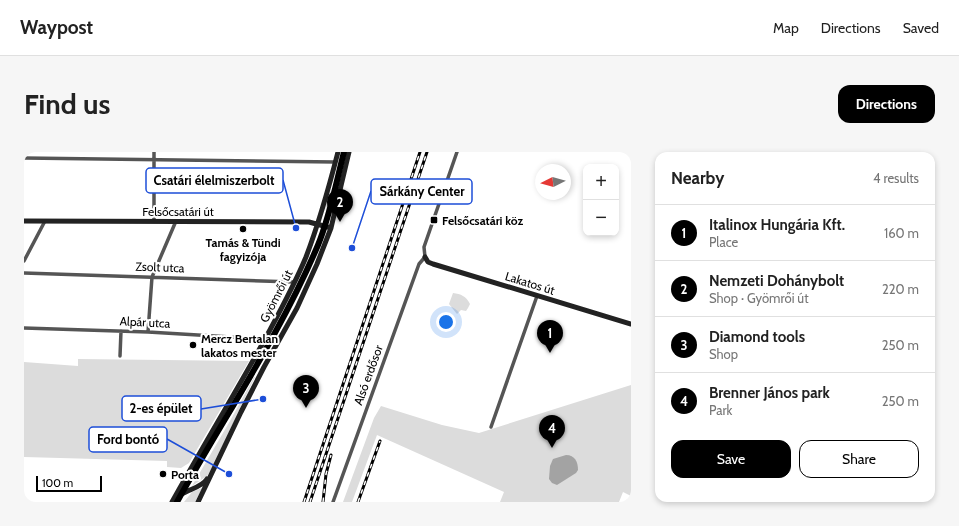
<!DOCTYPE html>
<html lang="en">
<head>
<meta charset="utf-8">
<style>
  :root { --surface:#fff; --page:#f6f6f6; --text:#222; --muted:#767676; --line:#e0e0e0; --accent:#000 }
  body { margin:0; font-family:Cabin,sans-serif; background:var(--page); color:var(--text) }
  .controls { position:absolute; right:12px; top:12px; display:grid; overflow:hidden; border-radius:8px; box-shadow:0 2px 6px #0003 }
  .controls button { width:36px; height:36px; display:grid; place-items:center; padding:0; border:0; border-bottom:1px solid var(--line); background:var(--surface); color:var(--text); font:20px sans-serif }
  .compass { position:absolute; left:511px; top:12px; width:36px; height:36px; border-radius:50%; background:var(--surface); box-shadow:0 2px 6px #0003; rotate:264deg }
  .scale { position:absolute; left:12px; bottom:10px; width:66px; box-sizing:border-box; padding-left:4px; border:2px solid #000; border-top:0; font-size:11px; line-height:14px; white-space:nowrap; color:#000; -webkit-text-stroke:3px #fff; paint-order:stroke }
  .you { position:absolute; left:422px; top:170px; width:14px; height:14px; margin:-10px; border:3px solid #fff; border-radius:50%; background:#1a73e8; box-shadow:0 0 0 6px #1a73e833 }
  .badge { display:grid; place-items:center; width:26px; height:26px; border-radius:50%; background:var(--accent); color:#fff; font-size:13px; font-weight:700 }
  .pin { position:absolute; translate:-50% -33px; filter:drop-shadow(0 1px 2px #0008) }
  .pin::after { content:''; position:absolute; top:21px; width:14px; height:12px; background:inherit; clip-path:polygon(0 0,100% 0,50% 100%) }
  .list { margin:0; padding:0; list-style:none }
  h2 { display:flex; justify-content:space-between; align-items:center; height:52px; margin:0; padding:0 16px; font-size:17px }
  h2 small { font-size:13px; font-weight:400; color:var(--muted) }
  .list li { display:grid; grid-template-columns:26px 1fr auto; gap:12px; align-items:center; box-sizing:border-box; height:56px; padding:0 16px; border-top:1px solid var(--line) }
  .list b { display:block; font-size:15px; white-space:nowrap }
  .list p { margin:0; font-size:13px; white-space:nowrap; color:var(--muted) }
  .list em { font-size:13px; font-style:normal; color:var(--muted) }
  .actions { display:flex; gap:8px; padding:12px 16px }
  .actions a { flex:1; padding:9px 0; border:1px solid var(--accent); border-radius:12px; text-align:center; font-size:14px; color:var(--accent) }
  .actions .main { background:var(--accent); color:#fff }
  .map { position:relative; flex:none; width:607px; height:350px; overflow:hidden; border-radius:12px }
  header { display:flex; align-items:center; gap:24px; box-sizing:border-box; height:56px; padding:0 20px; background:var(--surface); border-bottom:1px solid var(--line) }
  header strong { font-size:19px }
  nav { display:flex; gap:22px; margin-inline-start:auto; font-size:14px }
  .intro { display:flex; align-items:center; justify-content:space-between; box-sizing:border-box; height:96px; padding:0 24px }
  h1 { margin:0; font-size:28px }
  .button { padding:10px 18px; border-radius:12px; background:var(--accent); color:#fff; font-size:14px; font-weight:700 }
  main { display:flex; gap:24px; padding:0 24px }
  aside { flex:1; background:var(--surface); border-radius:12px; box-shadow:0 2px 6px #0003 }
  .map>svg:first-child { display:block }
  .green { fill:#dcdcdc }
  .water { fill:#a3a3a3 }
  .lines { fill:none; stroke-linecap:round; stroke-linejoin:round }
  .street { stroke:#555; stroke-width:3.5 }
  .secondary { stroke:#222; stroke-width:5 }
  .primary { stroke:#000; stroke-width:6 }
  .rail-casing { stroke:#000; stroke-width:3 }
  .rail { stroke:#fff; stroke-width:1.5; stroke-dasharray:4.5; stroke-linecap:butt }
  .poi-dot { fill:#000; stroke:#fff; stroke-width:1.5 }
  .labels { text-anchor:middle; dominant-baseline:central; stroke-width:4; stroke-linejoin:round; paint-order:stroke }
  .street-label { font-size:12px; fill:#000; stroke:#fff }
  .poi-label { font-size:12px; font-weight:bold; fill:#000; stroke:#fff; text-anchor:start }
  .leader { fill:none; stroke:#1d4ed8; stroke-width:1.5 }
  .callout-dot { fill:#1d4ed8; stroke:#fff; stroke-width:1.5 }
  .callout { fill:#fff; stroke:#1d4ed8; stroke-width:1.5 }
  .callout-label { font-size:13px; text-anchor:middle; font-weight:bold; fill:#000 }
</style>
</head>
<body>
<header>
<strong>Waypost</strong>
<nav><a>Map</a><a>Directions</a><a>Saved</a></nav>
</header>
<div class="intro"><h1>Find us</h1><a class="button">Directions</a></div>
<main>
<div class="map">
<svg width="607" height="350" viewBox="0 0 607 350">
  <rect width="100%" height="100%" fill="#fff"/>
  <!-- green -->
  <path class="green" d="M 429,141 C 437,142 442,144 446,152 L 444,156 L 442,159 L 437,158 L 433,162 L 425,152 Z
    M 54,207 L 225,209 L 165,311 L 157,316 L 143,315 L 143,309 L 0,305 L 0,210 L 54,214 Z
    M 230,225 L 231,225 L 187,318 L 183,324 L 168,334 L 206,269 Z
    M 607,233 L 607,344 L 599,340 L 595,350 L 476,350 L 480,340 L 353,283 L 328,350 L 319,350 L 350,266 L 357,254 L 418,273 L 455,281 Z
    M 178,336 L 171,350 L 160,350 L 168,340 Z"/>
  <!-- water -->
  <path class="water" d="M 542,303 C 551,303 554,310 554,318 L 552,321 L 533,333 L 528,331 L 525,327 L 526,314 L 529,307 Z"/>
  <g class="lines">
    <!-- street -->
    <path class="street" d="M 0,6 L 311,10
      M 130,69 L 130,0
      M 0,109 L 21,69
      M 0,121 L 270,130
      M 0,176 L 124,180 L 241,187
      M 124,180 L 128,125 L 152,69
      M 96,204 L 97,179
      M 467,275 L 513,144
      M 309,350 L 395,112 L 401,105 L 400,95 L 433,0"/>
    <!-- secondary -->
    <path class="secondary" d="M 0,69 L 285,70 L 307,76
      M 401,105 L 404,110 L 409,112 L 607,172
      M 158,342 C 166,337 178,335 183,327
      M 148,350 C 178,296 210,243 240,189 C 255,161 270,134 282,105 C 295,71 305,35 314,0
      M 174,350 L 217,260 L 240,215 L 273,156 L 293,112 L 307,76 L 325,0"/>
    <!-- primary -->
    <path class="primary" d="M 153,350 C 200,265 256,183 294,93 C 306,64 312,31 320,0"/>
    <defs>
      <path id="rail" d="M 280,350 L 396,0
        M 286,350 L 403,0
        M 299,350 L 302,322 L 307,303
        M 334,350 L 356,289"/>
    </defs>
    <!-- rail casing -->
    <use href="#rail" class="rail-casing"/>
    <!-- rail -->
    <use href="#rail" class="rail"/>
  </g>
  <!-- markers -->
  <g class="poi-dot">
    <rect x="406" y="64" width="8" height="8" rx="2"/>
    <circle cx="219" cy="77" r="4"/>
    <circle cx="169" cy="193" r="4"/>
    <circle cx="139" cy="322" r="4"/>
  </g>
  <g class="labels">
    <!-- street labels -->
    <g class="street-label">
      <text x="154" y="59">Felsőcsatári út</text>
      <text transform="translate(136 115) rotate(2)">Zsolt utca</text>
      <text transform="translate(506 131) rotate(17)">Lakatos út</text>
      <text transform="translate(252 144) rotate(-63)">Gyömrői út</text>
      <text transform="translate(121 170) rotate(3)">Alpár utca</text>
      <text transform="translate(344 223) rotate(-70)">Alsó erdősor</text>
    </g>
    <!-- poi labels -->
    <g class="poi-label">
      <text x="418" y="68">Felsőcsatári köz</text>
      <text x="219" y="90" text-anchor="middle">Tamás &amp; Tündi<tspan x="219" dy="14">fagyizója</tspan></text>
      <text x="177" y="186">Mercz Bertalan<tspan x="177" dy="14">lakatos mester</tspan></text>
      <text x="147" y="322">Porta</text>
    </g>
  </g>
  <!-- callouts -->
  <path class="leader" d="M272 76L259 28M328 96L347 39M239 247L177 257M205 322L143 287"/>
  <g class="callout-dot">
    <circle cx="272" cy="76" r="4"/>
    <circle cx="328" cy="96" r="4"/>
    <circle cx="239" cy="247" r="4"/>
    <circle cx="205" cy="322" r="4"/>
  </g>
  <g class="callout">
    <rect x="122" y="16" width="137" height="25" rx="4"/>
    <rect x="347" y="27" width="101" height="25" rx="4"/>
    <rect x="98" y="244" width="79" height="25" rx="4"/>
    <rect x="65" y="275" width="78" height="25" rx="4"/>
  </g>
  <g class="callout-label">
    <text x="190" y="33">Csatári élelmiszerbolt</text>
    <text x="398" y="44">Sárkány Center</text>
    <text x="137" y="261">2-es épület</text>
    <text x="104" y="292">Ford bontó</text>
  </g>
</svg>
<div class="controls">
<button>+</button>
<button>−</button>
</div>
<svg class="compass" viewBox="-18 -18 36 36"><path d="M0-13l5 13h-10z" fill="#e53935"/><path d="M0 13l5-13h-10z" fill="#767676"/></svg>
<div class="scale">100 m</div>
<div class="you"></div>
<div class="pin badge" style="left:526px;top:201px">1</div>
<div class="pin badge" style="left:316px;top:70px">2</div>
<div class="pin badge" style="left:282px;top:256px">3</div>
<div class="pin badge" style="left:528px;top:296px">4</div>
</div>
<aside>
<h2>Nearby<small>4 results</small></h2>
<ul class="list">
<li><span class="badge">1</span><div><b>Italinox Hungária Kft.</b><p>Place</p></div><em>160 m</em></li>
<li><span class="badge">2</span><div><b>Nemzeti Dohánybolt</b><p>Shop · Gyömrői út</p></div><em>220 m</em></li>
<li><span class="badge">3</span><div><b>Diamond tools</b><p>Shop</p></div><em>250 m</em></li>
<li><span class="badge">4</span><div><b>Brenner János park</b><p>Park</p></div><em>250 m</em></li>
</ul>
<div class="actions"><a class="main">Save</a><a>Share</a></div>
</aside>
</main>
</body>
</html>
